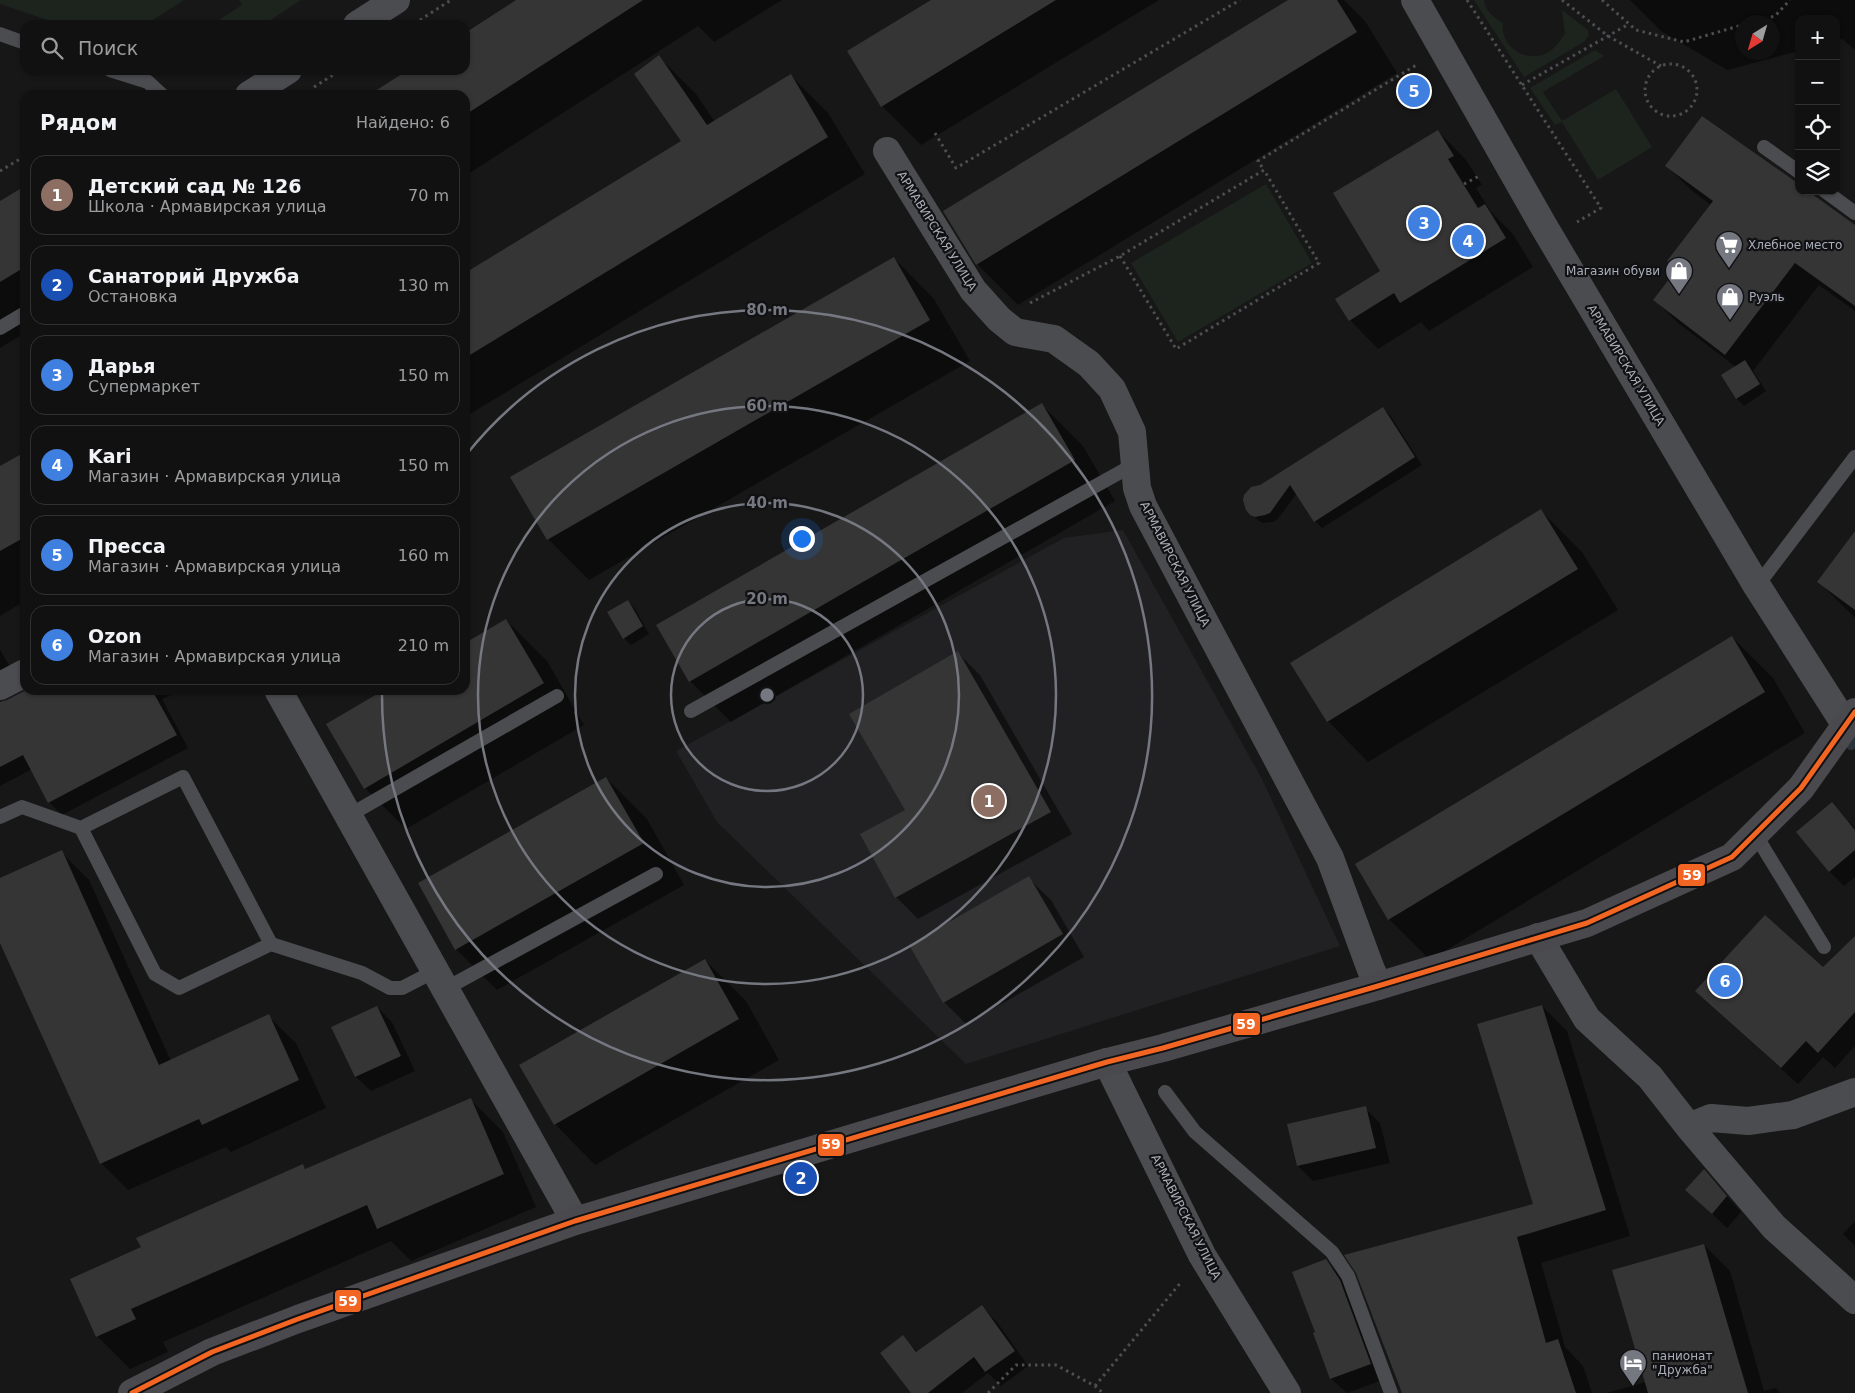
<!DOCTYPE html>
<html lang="ru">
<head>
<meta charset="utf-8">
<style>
  :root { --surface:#111; --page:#1e1f1f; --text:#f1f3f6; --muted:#9c9d9f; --line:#303131; --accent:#757880 }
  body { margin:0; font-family:"DejaVu Sans",sans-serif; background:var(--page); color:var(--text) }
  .controls { position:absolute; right:15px; top:15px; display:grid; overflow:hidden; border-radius:10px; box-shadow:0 1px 4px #0004 }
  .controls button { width:45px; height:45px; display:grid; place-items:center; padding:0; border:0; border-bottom:1px solid var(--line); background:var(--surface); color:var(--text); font:25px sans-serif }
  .compass { position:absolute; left:1735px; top:15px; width:45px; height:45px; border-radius:50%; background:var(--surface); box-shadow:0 1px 4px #0004; rotate:217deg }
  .you { position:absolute; left:801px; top:538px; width:18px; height:18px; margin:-12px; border:4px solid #fff; border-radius:50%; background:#1a73e8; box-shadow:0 0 0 8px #1a73e833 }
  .badge { display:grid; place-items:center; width:32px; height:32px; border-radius:50%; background:var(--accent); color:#fff; font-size:16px; font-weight:700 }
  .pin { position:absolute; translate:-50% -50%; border:2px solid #fff; box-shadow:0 1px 5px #0006 }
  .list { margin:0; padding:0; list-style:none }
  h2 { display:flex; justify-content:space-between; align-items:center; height:65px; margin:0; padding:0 20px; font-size:21px }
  h2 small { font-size:16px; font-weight:400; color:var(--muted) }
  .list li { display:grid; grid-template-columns:32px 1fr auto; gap:15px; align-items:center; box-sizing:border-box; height:80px; margin:0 10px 10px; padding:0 10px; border:1px solid var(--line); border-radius:15px }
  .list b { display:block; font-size:19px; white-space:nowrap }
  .list p { margin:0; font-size:16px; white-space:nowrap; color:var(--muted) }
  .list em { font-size:16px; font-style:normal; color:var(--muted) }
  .icon { flex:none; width:28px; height:28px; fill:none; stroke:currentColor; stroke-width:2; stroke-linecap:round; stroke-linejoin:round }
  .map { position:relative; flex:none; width:1855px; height:1393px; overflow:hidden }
  .search { position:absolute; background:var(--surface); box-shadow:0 1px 4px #0004; left:20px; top:20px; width:450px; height:55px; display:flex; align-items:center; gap:12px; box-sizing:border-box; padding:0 18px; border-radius:15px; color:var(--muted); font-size:19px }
  .panel { position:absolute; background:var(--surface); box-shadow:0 1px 4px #0004; left:20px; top:90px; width:450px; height:605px; border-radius:15px }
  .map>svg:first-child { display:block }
  .built { fill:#212123 }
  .green { fill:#1d241e }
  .shadow { fill:#0007; fill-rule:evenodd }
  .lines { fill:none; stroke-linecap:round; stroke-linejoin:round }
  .stream { stroke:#2a3239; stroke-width:10 }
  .building { fill:#353536 }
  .path { stroke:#4d4e52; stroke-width:3; stroke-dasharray:2.5 4; stroke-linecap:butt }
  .service { stroke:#4b4c50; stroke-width:14 }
  .minor { stroke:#4b4c50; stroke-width:28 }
  .secondary { stroke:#4a4a4e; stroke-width:28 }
  .bus-1-casing { stroke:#111113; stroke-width:9 }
  .bus-1 { stroke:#f26522; stroke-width:5 }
  .ring { fill:none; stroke:#757880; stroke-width:2.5 }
  .labels { text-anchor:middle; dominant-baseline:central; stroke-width:4.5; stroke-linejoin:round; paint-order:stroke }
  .street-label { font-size:12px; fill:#a8adb8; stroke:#111113 }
  .poi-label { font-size:12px; fill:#a8adb8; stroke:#111113; text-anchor:start }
  .centre { fill:#757880; stroke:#111113; stroke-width:2.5 }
  .ring-label { font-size:15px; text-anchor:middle; font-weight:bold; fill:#757880; stroke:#111113; stroke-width:4.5; stroke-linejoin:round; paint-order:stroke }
  .line-badge { stroke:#111113; stroke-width:2 }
  .badge-label { font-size:14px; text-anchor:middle; font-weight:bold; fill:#fff }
</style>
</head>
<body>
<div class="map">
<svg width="1855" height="1393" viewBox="0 0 1855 1393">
  <rect width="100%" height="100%" fill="#171717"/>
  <!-- built -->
  <path class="built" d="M 1123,530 L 1262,779 L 1340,946 L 966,1064 L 717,822 L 676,751 L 1064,538 Z"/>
  <!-- green -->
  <path class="green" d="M 0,0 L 184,0 L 145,25 L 62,25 L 0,4 Z
    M 239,0 L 301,0 L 263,25 L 211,25 L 242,5 Z
    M 1474,0 L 1484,0 C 1484,11 1495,18 1503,23 C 1500,44 1521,61 1542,55 C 1552,53 1559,42 1565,34 L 1562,10 L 1588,30 L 1589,35 L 1584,42 L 1524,77 Z
    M 1595,50 L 1604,56 L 1543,92 L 1562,121 L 1616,89 L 1652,147 L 1598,180 L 1562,122 L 1555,125 L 1530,88 Z
    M 1266,184 L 1312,263 L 1178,342 L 1131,263 Z"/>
  <!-- shadow -->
  <path class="shadow" d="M 518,0 L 782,0 L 714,42 L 698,26 L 465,176 L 465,95 L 371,95 L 410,70 L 465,70 L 465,35 Z
    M 933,0 L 1159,0 L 921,145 L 882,106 L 849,52 Z
    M 1290,0 L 1344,0 L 1365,21 L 1397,73 L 1018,305 L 977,264 Z
    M 1630,0 L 1855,0 L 1855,50 L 1842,39 L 1836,41 L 1836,19 L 1799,19 L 1799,51 L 1727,70 L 1661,31 ZM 1742,22 L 1772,22 L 1772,52 L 1742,52 Z
    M 659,57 L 696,94 L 715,122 L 791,76 L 828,113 L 865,174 L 465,417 L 465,274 L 683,142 Z
    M 1438,131 L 1466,160 L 1482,185 L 1476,188 L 1491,212 L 1513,234 L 1533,267 L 1429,331 L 1421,322 L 1378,349 L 1350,320 L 1382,271 Z
    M 1667,166 L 1799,191 L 1855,227 L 1855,311 L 1819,285 L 1753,371 L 1766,391 L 1744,406 L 1737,399 L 1736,367 L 1678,323 L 1655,300 L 1678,270 L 1669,261 L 1711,205 L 1690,189 Z
    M 25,187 L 25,333 L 0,348 L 0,202 Z
    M 894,258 L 934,299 L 970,361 L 589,580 L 548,539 Z
    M 1042,405 L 1083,446 L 1115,501 L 731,722 L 690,681 Z
    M 1383,408 L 1390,415 L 1422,465 L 1322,528 L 1315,521 L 1297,493 L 1277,520 L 1273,522 L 1263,523 L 1259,521 L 1247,510 L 1261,486 Z
    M 25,453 L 25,601 L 0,616 L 0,468 Z
    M 1541,511 L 1582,552 L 1618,610 L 1368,762 L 1328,721 Z
    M 1855,533 L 1855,618 L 1819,582 Z
    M 628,601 L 635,609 L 649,634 L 631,645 L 624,638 Z
    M 506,620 L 547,661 L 584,725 L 406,829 L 365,788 L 387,690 L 465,690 L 465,644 Z
    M 1732,637 L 1773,678 L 1805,733 L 1430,960 L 1389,919 L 1357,864 Z
    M 0,650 L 17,678 L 0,690 Z
    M 958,653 L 980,675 L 1072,834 L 918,919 L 896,897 L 906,810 Z
    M 29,690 L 173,690 L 175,693 L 162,699 L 188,748 L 62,815 L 49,802 L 32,769 L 0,786 L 0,703 L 8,701 Z
    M 606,778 L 647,819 L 684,885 L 497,990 L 456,949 Z
    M 1832,804 L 1855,828 L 1855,877 L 1844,886 L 1829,871 Z
    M 61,852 L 89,880 L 171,1061 L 268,1016 L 296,1043 L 326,1108 L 231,1152 L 226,1147 L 128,1190 L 101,1163 L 0,940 L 0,880 Z
    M 1028,878 L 1051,900 L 1084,957 L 966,1024 L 944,1002 Z
    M 1855,938 L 1855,1046 L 1835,1068 L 1823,1057 L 1798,1084 L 1713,1007 L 1823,968 Z
    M 705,960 L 746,1001 L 779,1060 L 595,1165 L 555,1124 Z
    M 1542,1006 L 1567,1031 L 1630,1236 L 1541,1263 L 1565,1347 L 1583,1366 L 1592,1393 L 1403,1393 L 1400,1388 L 1357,1272 L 1534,1205 Z
    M 377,1007 L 392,1022 L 415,1071 L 371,1091 L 356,1077 Z
    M 470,1099 L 503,1132 L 536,1207 L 411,1261 L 391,1241 L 163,1342 L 168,1352 L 130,1369 L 97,1336 L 142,1248 L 303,1166 L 307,1170 Z
    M 1365,1108 L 1380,1123 L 1390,1163 L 1313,1181 L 1298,1166 Z
    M 1704,1171 L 1741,1212 L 1727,1228 L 1687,1190 Z
    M 1855,1221 L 1855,1246 L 1843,1234 Z
    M 1704,1245 L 1730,1271 L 1764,1391 L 1776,1388 L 1780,1393 L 1606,1393 L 1646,1382 Z
    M 1326,1261 L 1341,1276 L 1385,1379 L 1347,1393 L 1331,1379 L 1316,1333 Z
    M 982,1307 L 997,1322 L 1028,1366 L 1001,1386 L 988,1373 L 962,1393 L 912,1393 L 903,1337 L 918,1352 Z"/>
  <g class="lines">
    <!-- stream -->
    <path class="stream" d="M 1851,745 L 1855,739"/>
  </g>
  <!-- building -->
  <path class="building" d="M 516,0 L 643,0 L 465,115 L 465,95 L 369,95 L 408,70 L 465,70 L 465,33 Z
    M 931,0 L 1056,0 L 881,107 L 847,51 Z
    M 1288,0 L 1337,0 L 1357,32 L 976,265 L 943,211 Z
    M 659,55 L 707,125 L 791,74 L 828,137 L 465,358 L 465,273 L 681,141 L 634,74 Z
    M 1702,116 L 1799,184 L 1799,191 L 1808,191 L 1855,225 L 1855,306 L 1795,263 L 1725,355 L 1653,300 L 1677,269 L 1667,261 L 1713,201 L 1665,166 Z
    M 1438,130 L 1454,156 L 1448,159 L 1478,208 L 1485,204 L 1506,238 L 1400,303 L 1394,293 L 1349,321 L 1335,299 L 1380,271 L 1333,193 Z
    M 25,186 L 25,267 L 0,282 L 0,201 Z
    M 894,257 L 930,320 L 547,540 L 510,477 Z
    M 1745,360 L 1760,384 L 1736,399 L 1721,375 Z
    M 1042,403 L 1075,460 L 689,682 L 656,625 Z
    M 1383,407 L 1415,457 L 1314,522 L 1290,485 L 1270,513 L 1265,515 L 1255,517 L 1250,515 L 1246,510 L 1243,500 L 1244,495 L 1251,487 L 1260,485 Z
    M 25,452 L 25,537 L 0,551 L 0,466 Z
    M 1541,509 L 1578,569 L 1327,722 L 1290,663 Z
    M 1855,531 L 1855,610 L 1817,582 Z
    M 628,600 L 643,626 L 623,639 L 607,612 Z
    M 506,619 L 544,683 L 364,789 L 326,724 L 384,690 L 465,690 L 465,643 Z
    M 1732,636 L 1765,692 L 1388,920 L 1355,864 Z
    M 958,651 L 1051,812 L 895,898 L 860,834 L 905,810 L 849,714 Z
    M 26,690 L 152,690 L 177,735 L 48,803 L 23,755 L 0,767 L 0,702 L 7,700 Z
    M 606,777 L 644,843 L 455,950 L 418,883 Z
    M 1832,802 L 1855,830 L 1855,850 L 1829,872 L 1796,832 Z
    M 62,850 L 159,1065 L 269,1014 L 299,1080 L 202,1125 L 199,1119 L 100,1164 L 0,943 L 0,878 Z
    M 1029,876 L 1063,934 L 943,1003 L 909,945 Z
    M 1765,915 L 1823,967 L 1855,936 L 1855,1012 L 1818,1053 L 1806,1041 L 1781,1068 L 1695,991 Z
    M 705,959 L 739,1019 L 554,1125 L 519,1065 Z
    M 1542,1005 L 1606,1210 L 1517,1237 L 1546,1343 L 1558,1339 L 1576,1393 L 1402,1393 L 1356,1273 L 1344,1255 L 1533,1204 L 1477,1024 Z
    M 377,1006 L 401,1056 L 355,1077 L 331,1027 Z
    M 471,1098 L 504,1174 L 377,1229 L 367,1205 L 131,1309 L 136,1319 L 96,1337 L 70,1279 L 141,1247 L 136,1238 L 303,1164 L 305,1169 Z
    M 1366,1106 L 1376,1148 L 1297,1166 L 1287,1124 Z
    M 1704,1169 L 1727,1196 L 1712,1214 L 1685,1190 Z
    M 1704,1244 L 1748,1393 L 1648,1393 L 1612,1270 Z
    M 1326,1259 L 1340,1280 L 1371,1364 L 1330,1379 L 1313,1333 L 1315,1332 L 1292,1272 Z
    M 982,1305 L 1015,1351 L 985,1372 L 974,1357 L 928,1393 L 911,1393 L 880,1353 L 903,1335 L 916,1352 Z"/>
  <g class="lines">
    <!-- path -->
    <path class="path" d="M 1467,0 L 1601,208 L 1577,222
      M 1562,0 L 1608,36 L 1661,66
      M 1602,0 L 1636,30 L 1684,42 L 1742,25
      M 420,20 L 451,0
      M 1752,22 L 1775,16 L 1790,0
      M1645 90a26 26 0 1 1 52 0a26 26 0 1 1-52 0Z
      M 1522,85 L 1629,24
      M 314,87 L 341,70
      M 935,133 L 956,168 L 1240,0
      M 0,171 L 25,156
      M 1464,184 L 1481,175
      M 1120,256 L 1176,349 L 1319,263 L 1264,170
      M 1030,303 L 1120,256 L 1264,170 L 1258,161 L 1418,64
      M 1095,1386 L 1182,1281
      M 988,1393 L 1016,1365 L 1056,1365 L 1095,1386 L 1103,1393"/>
    <!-- service -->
    <path class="service" d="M 0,34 L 25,43
      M 110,70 L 148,82 L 162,95
      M 1764,147 L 1799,172
      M 1825,191 L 1855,213
      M 0,328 L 25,313
      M 1757,586 L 1855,457
      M 691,711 L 1135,464
      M 348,816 L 557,696
      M 0,817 L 22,807 L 81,828 L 155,974 L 179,988 L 271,944 L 362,973 L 390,988 L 402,988 L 435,971
      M 81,828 L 183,777 L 271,944
      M 1755,834 L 1824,947
      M 445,989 L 656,874
      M 1165,1092 L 1195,1132 L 1332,1252 L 1348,1276 L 1391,1393"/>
    <!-- minor -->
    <path class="minor" d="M 1415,0 L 1543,225 L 1757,586 L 1845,724
      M 357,25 L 396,0
      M 249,95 L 288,70
      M 887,151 L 973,290 L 999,319 L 1015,332 L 1054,339 L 1089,364 L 1112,389 L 1132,432 L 1137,488 L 1143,506 L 1330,858 L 1370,967 L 1378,986
      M 0,686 L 25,673
      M 278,690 L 575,1221
      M 1538,937 L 1587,1019 L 1650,1077 L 1689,1127 L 1774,1227 L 1855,1300
      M 1107,1062 L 1202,1255 L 1287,1393
      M 1689,1127 L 1711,1118 L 1748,1121 L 1793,1115 L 1855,1092"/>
    <!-- secondary -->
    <path class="secondary" d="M 132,1393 L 212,1352 L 298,1319 L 575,1221 L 1107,1062 L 1163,1048 L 1378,986 L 1587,923 L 1732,857 L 1801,788 L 1855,712"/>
    <defs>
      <path id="bus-1" d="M 132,1393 L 212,1352 L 298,1319 L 575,1221 L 1107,1062 L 1163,1048 L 1378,986 L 1587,923 L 1732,857 L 1801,788 L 1855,712"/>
    </defs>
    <!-- bus-1 casing -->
    <use href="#bus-1" class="bus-1-casing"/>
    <!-- bus-1 -->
    <use href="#bus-1" class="bus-1"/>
  </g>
  <!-- distance rings -->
  <g class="ring">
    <circle cx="767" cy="695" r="96"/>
    <circle cx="767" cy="695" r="192"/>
    <circle cx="767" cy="695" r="289"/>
    <path d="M466 455A385 385 0 1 1 382 692"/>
  </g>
  <!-- icons -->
  <defs>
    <symbol id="supermarket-pin" viewBox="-11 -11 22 30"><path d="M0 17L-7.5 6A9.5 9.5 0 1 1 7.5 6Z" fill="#757880" stroke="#111113"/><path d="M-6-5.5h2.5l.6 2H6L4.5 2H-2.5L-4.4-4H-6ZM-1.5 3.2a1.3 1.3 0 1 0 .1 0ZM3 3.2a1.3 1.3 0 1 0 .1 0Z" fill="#fff"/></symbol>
    <symbol id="shop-pin" viewBox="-11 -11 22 30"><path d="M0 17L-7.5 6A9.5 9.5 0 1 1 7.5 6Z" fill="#757880" stroke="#111113"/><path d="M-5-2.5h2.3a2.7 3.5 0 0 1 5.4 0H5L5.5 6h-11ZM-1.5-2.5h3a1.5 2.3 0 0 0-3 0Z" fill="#fff"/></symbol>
    <symbol id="hotel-pin" viewBox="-11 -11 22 30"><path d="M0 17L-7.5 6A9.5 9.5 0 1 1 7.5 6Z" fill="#757880" stroke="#111113"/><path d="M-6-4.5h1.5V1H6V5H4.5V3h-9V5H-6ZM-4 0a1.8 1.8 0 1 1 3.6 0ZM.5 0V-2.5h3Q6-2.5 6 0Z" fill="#fff"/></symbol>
  </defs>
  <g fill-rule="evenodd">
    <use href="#supermarket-pin" x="1713" y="229" width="32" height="43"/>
    <use href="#shop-pin" x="1663" y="255" width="32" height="43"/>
    <use href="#shop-pin" x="1714" y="281" width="32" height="43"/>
    <use href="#hotel-pin" x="1617" y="1347" width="32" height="43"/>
  </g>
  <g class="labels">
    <!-- street labels -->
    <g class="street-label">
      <text transform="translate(937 231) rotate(58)">АРМАВИРСКАЯ УЛИЦА</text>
      <text transform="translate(1626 365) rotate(59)">АРМАВИРСКАЯ УЛИЦА</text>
      <text transform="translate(1175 564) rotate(63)">АРМАВИРСКАЯ УЛИЦА</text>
      <text transform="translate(1186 1217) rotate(63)">АРМАВИРСКАЯ УЛИЦА</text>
    </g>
    <!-- poi labels -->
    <g class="poi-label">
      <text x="1748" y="245">Хлебное место</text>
      <text x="1660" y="271" text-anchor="end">Магазин обуви</text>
      <text x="1749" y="297">Руэль</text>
      <text x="1652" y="1356">панионат<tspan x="1652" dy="14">"Дружба"</tspan></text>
    </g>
  </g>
  <circle cx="767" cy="695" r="8" class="centre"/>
  <g class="ring-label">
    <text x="767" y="315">80 m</text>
    <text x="767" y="411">60 m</text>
    <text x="767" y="508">40 m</text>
    <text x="767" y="604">20 m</text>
  </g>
  <g class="line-badge">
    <rect x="1677" y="863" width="29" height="24" rx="5" fill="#f26522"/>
    <rect x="1232" y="1012" width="29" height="24" rx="5" fill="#f26522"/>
    <rect x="817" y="1133" width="28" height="24" rx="5" fill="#f26522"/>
    <rect x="334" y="1289" width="28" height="24" rx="5" fill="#f26522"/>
  </g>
  <g class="badge-label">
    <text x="1692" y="880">59</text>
    <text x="1246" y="1029">59</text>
    <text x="831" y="1149">59</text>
    <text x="348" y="1306">59</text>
  </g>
</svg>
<div class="controls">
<button>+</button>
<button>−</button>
<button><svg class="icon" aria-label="locate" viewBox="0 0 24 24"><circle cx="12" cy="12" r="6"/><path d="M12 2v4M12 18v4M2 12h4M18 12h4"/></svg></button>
<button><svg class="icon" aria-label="layers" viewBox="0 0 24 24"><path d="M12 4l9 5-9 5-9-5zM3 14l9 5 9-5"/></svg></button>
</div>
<svg class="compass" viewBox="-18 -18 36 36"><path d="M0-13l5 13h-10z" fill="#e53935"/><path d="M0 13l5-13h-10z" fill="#9c9d9f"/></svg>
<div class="you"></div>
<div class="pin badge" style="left:989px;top:801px;background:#8d6e63">1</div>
<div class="pin badge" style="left:801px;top:1178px;background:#1a4fb4">2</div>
<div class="pin badge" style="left:1424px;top:223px;background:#3f7fe0">3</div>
<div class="pin badge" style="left:1468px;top:241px;background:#3f7fe0">4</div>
<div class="pin badge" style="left:1414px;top:91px;background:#3f7fe0">5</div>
<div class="pin badge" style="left:1725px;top:981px;background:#3f7fe0">6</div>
<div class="search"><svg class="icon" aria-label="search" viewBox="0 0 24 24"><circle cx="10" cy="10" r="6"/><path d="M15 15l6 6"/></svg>Поиск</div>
<section class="panel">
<h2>Рядом<small>Найдено: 6</small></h2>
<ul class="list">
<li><span class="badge" style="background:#8d6e63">1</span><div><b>Детский сад № 126</b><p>Школа · Армавирская улица</p></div><em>70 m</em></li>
<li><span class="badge" style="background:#1a4fb4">2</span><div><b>Санаторий Дружба</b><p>Остановка</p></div><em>130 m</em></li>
<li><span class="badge" style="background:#3f7fe0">3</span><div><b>Дарья</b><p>Супермаркет</p></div><em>150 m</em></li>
<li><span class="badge" style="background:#3f7fe0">4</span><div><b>Kari</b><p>Магазин · Армавирская улица</p></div><em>150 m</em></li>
<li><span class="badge" style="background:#3f7fe0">5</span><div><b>Пресса</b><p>Магазин · Армавирская улица</p></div><em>160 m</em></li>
<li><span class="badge" style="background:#3f7fe0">6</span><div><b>Ozon</b><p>Магазин · Армавирская улица</p></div><em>210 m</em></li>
</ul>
</section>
</div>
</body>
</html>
